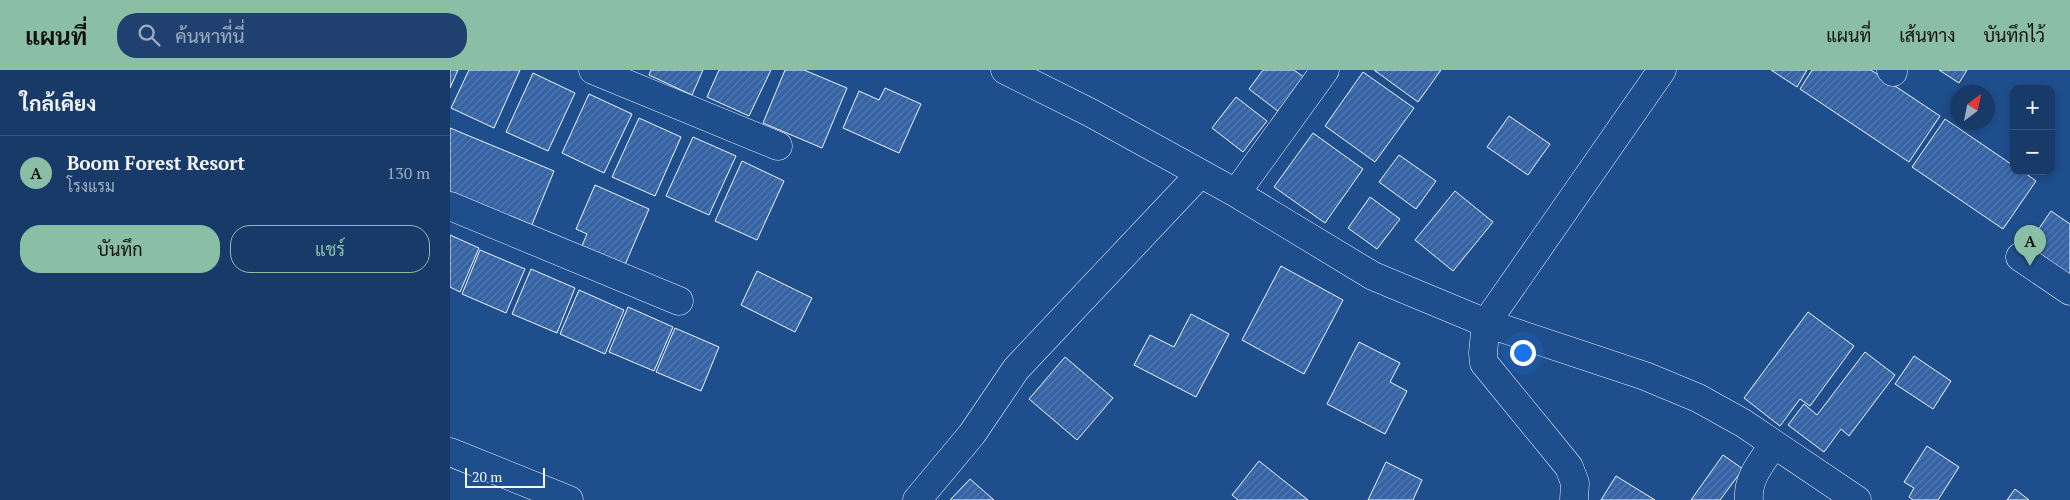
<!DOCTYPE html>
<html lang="th">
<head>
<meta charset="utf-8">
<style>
  :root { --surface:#173a69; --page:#20416f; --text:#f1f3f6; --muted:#9eadc0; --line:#36547d; --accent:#8abfa5 }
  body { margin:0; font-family:"PT Serif",Sarabun,serif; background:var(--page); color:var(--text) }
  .controls { position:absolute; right:15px; top:15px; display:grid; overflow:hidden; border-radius:10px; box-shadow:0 2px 8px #0003 }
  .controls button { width:45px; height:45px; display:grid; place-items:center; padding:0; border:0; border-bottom:1px solid var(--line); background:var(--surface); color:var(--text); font:25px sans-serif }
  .compass { position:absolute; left:1500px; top:15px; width:45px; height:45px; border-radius:50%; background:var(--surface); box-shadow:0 2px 8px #0003; rotate:32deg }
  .scale { position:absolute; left:15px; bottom:12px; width:80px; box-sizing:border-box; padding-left:5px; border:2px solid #f2f6ff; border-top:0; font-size:14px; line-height:18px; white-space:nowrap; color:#f2f6ff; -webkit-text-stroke:4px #1f4e8c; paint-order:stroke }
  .you { position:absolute; left:1072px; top:282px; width:18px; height:18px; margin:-12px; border:4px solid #fff; border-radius:50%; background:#1a73e8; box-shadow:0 0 0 8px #1a73e833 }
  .badge { display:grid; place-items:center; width:32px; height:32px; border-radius:50%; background:var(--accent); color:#111; font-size:16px; font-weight:700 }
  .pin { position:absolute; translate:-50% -41px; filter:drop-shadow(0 1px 2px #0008) }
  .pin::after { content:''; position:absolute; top:26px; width:18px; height:15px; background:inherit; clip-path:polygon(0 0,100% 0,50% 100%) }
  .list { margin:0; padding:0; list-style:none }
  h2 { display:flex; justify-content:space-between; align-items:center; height:65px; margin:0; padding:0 20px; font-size:21px }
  h2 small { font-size:16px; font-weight:400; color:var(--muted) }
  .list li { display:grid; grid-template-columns:32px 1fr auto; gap:15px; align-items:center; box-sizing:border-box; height:75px; padding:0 20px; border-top:1px solid var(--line) }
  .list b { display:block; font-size:19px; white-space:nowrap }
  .list p { margin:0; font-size:16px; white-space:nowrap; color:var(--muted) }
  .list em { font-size:16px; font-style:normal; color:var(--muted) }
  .actions { display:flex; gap:10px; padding:15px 20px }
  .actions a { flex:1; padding:11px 0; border:1px solid var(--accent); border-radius:20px; text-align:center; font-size:18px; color:var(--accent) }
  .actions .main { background:var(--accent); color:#111 }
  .icon { flex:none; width:28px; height:28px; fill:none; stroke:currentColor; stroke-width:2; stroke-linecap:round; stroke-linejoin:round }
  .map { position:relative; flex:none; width:1620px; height:430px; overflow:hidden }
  header { display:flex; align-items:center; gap:30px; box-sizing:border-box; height:70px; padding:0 25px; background:var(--accent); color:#111 }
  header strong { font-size:24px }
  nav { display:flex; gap:28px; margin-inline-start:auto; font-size:18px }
  .search { width:350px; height:45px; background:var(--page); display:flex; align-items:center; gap:12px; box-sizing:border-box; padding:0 18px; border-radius:20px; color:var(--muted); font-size:19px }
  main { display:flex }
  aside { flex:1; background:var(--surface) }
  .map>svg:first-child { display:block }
  .building { fill:url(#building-hatch); stroke:#f2f6ff }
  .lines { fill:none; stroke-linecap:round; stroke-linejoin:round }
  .minor-casing { stroke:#f2f6ff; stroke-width:29 }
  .minor { stroke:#1f4e8c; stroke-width:28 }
</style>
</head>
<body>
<header>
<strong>แผนที่</strong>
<div class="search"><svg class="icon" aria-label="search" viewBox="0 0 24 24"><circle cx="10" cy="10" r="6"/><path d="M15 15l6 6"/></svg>ค้นหาที่นี่</div>
<nav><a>แผนที่</a><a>เส้นทาง</a><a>บันทึกไว้</a></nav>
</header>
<main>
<aside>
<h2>ใกล้เคียง<small></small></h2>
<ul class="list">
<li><span class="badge">A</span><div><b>Boom Forest Resort</b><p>โรงแรม</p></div><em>130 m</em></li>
</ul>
<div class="actions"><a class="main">บันทึก</a><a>แชร์</a></div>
</aside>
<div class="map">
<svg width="1620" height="430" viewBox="0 0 1620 430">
  <defs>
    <pattern id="building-hatch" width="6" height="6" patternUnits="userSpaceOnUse" patternTransform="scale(1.25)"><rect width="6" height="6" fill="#3563a3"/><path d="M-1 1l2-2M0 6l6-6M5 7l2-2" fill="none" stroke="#537ab1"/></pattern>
  </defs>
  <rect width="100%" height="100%" fill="#1f4e8c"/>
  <!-- building -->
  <path class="building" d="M 0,0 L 8,0 L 0,18 Z
    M 19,0 L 70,0 L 44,58 L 1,38 Z
    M 201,0 L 253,0 L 242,25 L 199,5 Z
    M 269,0 L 321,0 L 299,46 L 257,27 Z
    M 335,0 L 354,0 L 397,18 L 372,78 L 313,53 Z
    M 813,0 L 844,0 L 855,8 L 829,42 L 799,19 Z
    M 924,0 L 991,0 L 968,32 Z
    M 1321,0 L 1357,0 L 1347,17 Z
    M 1362,0 L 1421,0 L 1490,46 L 1459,92 L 1350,19 Z
    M 1489,0 L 1517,0 L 1509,13 Z
    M 913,2 L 964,38 L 925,92 L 875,56 Z
    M 83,3 L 125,23 L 98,81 L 56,62 Z
    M 435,18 L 471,34 L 449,83 L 393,58 L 409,21 L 429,30 Z
    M 139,24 L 182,44 L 154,103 L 112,83 Z
    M 786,27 L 817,51 L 793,82 L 762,58 Z
    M 1059,46 L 1100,74 L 1078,105 L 1037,77 Z
    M 189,48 L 231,67 L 205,126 L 162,107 Z
    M 1495,49 L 1564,96 L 1564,101 L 1572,101 L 1586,111 L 1553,159 L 1462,97 Z
    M 0,58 L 104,101 L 81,157 L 0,123 Z
    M 863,63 L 913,99 L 875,153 L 824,117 Z
    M 243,67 L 286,86 L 259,145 L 216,126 Z
    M 949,85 L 986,111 L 966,139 L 929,112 Z
    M 292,91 L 334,111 L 307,170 L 265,151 Z
    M 145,115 L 199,139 L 174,197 L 131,178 L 137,164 L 126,159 Z
    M 1005,121 L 1043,152 L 1003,201 L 965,170 Z
    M 920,127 L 950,149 L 927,179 L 898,158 Z
    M 1601,141 L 1620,154 L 1620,210 L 1575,179 Z
    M 0,165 L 29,178 L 10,222 L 0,217 Z
    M 30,180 L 75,199 L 56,243 L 12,224 Z
    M 831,196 L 893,230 L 854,304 L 792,270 Z
    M 81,199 L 125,218 L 107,263 L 62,244 Z
    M 307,201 L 362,228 L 345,262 L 291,235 Z
    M 129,220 L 174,240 L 155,284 L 110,264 Z
    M 178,237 L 223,257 L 204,301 L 159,282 Z
    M 1358,242 L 1404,276 L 1360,336 L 1350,329 L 1330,356 L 1294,328 Z
    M 741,244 L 779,264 L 746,327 L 684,295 L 700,265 L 724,277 Z
    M 225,258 L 269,277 L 251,321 L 206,302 Z
    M 909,272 L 950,293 L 940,312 L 957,321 L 935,364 L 877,334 Z
    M 1415,282 L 1445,305 L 1399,366 L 1391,359 L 1374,382 L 1338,355 L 1354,334 L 1367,345 Z
    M 1464,286 L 1501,311 L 1483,339 L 1445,314 Z
    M 615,287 L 663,328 L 627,370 L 579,329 Z
    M 1477,376 L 1509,397 L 1488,430 L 1463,430 L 1459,427 L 1464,418 L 1454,412 Z
    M 1273,385 L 1293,399 L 1270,430 L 1241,430 Z
    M 809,391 L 858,430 L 788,430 L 782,425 Z
    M 936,392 L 972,410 L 963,430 L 918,430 Z
    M 1166,406 L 1205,430 L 1151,430 Z
    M 520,409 L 544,430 L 500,430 Z
    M 1565,419 L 1579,430 L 1557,430 Z"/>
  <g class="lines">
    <defs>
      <path id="minor" d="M 143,0 L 328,76
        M 555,0 L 641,43 L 786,123 L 923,206 L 1036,253 L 1195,306 L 1248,328 L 1293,353 L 1407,430
        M 1441,0 L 1443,2
        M 786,123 L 875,0
        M 0,136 L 229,231
        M 1570,187 L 1620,221
        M 0,382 L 119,430
        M 467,430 L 522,364 L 566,299 L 749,105
        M 1124,430 L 1125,413 L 1119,397 L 1034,293 L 1033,283 L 1036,253 L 1212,0
        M 1299,430 C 1297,408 1312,392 1324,374"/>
    </defs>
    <!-- minor casing -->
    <use href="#minor" class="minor-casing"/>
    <!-- minor -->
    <use href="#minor" class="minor"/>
  </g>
</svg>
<div class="controls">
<button>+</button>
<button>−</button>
</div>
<svg class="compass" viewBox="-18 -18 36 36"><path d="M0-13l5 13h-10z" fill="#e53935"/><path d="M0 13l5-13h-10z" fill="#9eadc0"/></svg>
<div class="scale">20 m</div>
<div class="you"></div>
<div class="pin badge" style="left:1580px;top:196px">A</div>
</div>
</main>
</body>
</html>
